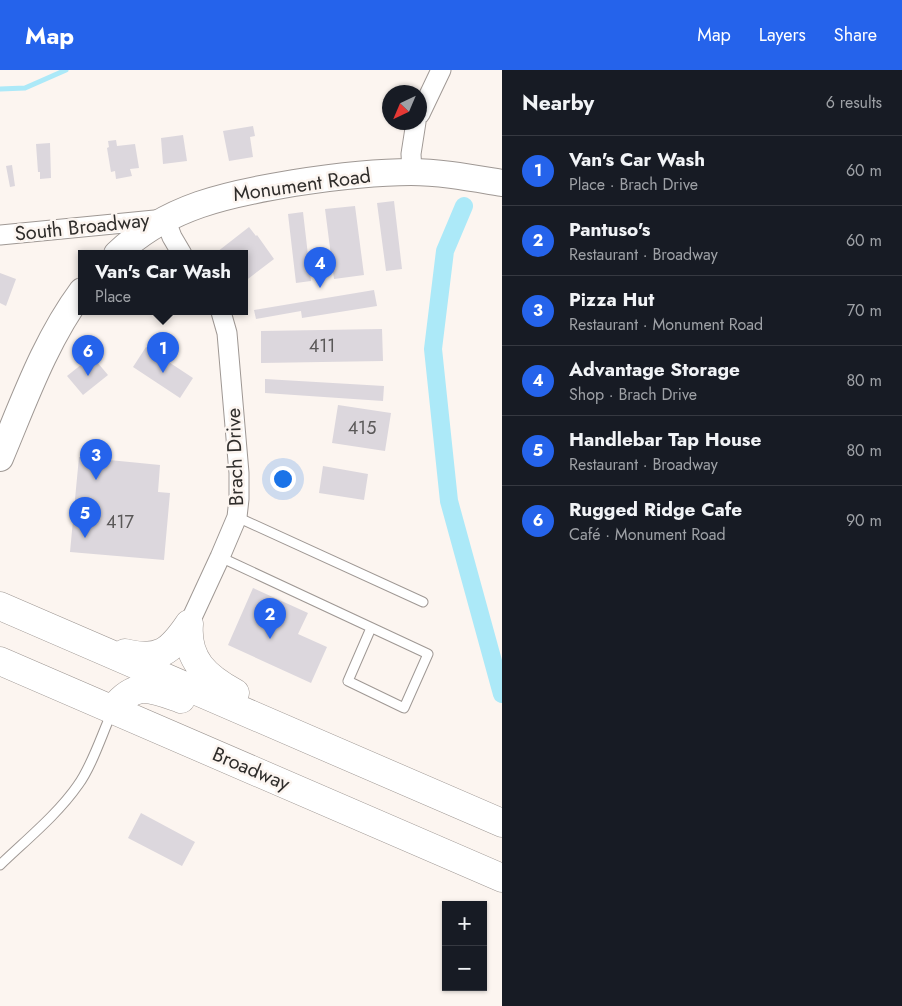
<!DOCTYPE html>
<html lang="en">
<head>
<meta charset="utf-8">
<style>
  :root { --surface:#171b24; --page:#20242c; --text:#f1f3f6; --muted:#9ea1a6; --line:#363941; --accent:#2563eb }
  body { margin:0; font-family:Jost,sans-serif; background:var(--page); color:var(--text) }
  .controls { position:absolute; right:15px; bottom:15px; display:grid; overflow:hidden; border-radius:0px; box-shadow:0 1px 4px #0004 }
  .controls button { width:45px; height:45px; display:grid; place-items:center; padding:0; border:0; border-bottom:1px solid var(--line); background:var(--surface); color:var(--text); font:25px sans-serif }
  .compass { position:absolute; left:382px; top:15px; width:45px; height:45px; border-radius:50%; background:var(--surface); box-shadow:0 1px 4px #0004; rotate:224deg }
  .you { position:absolute; left:282px; top:408px; width:18px; height:18px; margin:-12px; border:4px solid #fff; border-radius:50%; background:#1a73e8; box-shadow:0 0 0 8px #1a73e833 }
  .badge { display:grid; place-items:center; width:32px; height:32px; border-radius:50%; background:var(--accent); color:#fff; font-size:16px; font-weight:700 }
  .pin { position:absolute; translate:-50% -41px; filter:drop-shadow(0 1px 2px #0008) }
  .pin::after { content:''; position:absolute; top:26px; width:18px; height:15px; background:inherit; clip-path:polygon(0 0,100% 0,50% 100%) }
  .popup { position:absolute; left:78px; top:180px; width:170px; height:65px; box-sizing:border-box; display:grid; place-content:center; border-radius:0px; background:var(--surface); filter:drop-shadow(0 1px 4px #0005); font-size:16px; white-space:nowrap; color:var(--muted) }
  .popup b { font-size:19px; color:var(--text) }
  .popup::after { content:''; position:absolute; left:50%; top:100%; margin-left:-10px; border:10px solid transparent; border-top-color:var(--surface) }
  .list { margin:0; padding:0; list-style:none }
  h2 { display:flex; justify-content:space-between; align-items:center; height:65px; margin:0; padding:0 20px; font-size:21px }
  h2 small { font-size:16px; font-weight:400; color:var(--muted) }
  .list li { display:grid; grid-template-columns:32px 1fr auto; gap:15px; align-items:center; box-sizing:border-box; height:70px; padding:0 20px; border-top:1px solid var(--line) }
  .list b { display:block; font-size:19px; white-space:nowrap }
  .list p { margin:0; font-size:16px; white-space:nowrap; color:var(--muted) }
  .list em { font-size:16px; font-style:normal; color:var(--muted) }
  .map { position:relative; flex:none; width:502px; height:936px; overflow:hidden }
  header { display:flex; align-items:center; gap:30px; box-sizing:border-box; height:70px; padding:0 25px; background:var(--accent); color:#fff }
  header strong { font-size:24px }
  nav { display:flex; gap:28px; margin-inline-start:auto; font-size:18px }
  main { display:flex }
  aside { flex:1; background:var(--surface) }
  .map>svg:first-child { display:block }
  .lines { fill:none; stroke-linecap:round; stroke-linejoin:round }
  .stream { stroke:#ace9f8; stroke-width:5 }
  .canal { stroke:#ace9f8; stroke-width:18 }
  .building { fill:#dcd7dd }
  .lane-casing { stroke:#9f9894; stroke-width:11 }
  .street-casing { stroke:#9f9894; stroke-width:21 }
  .secondary-casing { stroke:#9f9894; stroke-width:28 }
  .primary-casing { stroke:#9f9894; stroke-width:29 }
  .lane { stroke:#fff; stroke-width:9 }
  .street { stroke:#fff; stroke-width:19 }
  .secondary { stroke:#fff; stroke-width:26 }
  .primary { stroke:#fff; stroke-width:28 }
  .labels { text-anchor:middle; dominant-baseline:central; stroke-width:5; stroke-linejoin:round; paint-order:stroke }
  .number-label { font-size:18px; fill:#5a5858 }
  .street-label { font-size:20px; fill:#2f2d2b; stroke:#fcf5f0 }
</style>
</head>
<body>
<header>
<strong>Map</strong>
<nav><a>Map</a><a>Layers</a><a>Share</a></nav>
</header>
<main>
<div class="map">
<svg width="502" height="936" viewBox="0 0 502 936">
  <rect width="100%" height="100%" fill="#fcf5f0"/>
  <g class="lines">
    <!-- stream -->
    <path class="stream" d="M 0,19 L 25,18 L 66,0"/>
    <!-- canal -->
    <path class="canal" d="M 464,136 L 445,181 L 433,279 L 449,431 L 502,624"/>
  </g>
  <!-- building -->
  <path class="building" d="M 253,56 L 255,66 L 250,67 L 253,87 L 229,91 L 223,61 Z
    M 183,65 L 187,91 L 163,94 L 161,68 Z
    M 116,70 L 117,76 L 135,74 L 139,98 L 130,99 L 132,106 L 116,109 L 115,101 L 111,102 L 107,78 L 109,77 L 108,71 Z
    M 50,73 L 51,108 L 40,109 L 40,102 L 38,102 L 36,74 Z
    M 12,95 L 15,116 L 10,117 L 6,96 Z
    M 394,131 L 402,199 L 386,201 L 377,133 Z
    M 355,136 L 364,205 L 334,209 L 325,139 Z
    M 303,142 L 311,211 L 296,213 L 288,144 Z
    M 249,157 L 256,166 L 257,165 L 274,189 L 244,212 L 244,184 L 218,184 L 217,182 Z
    M 0,203 L 16,209 L 6,236 L 0,233 Z
    M 374,220 L 377,236 L 302,248 L 301,241 L 256,249 L 254,240 Z
    M 382,259 L 383,291 L 261,293 L 261,261 Z
    M 146,277 L 193,308 L 180,328 L 133,297 Z
    M 92,286 L 108,305 L 83,325 L 67,306 Z
    M 265,309 L 384,316 L 383,331 L 265,323 Z
    M 338,335 L 391,343 L 385,381 L 332,373 Z
    M 79,387 L 160,395 L 158,422 L 170,423 L 164,490 L 70,482 Z
    M 323,396 L 368,404 L 364,430 L 319,423 Z
    M 253,518 L 308,543 L 298,564 L 327,577 L 311,613 L 228,575 Z
    M 141,743 L 195,772 L 182,796 L 128,768 Z"/>
  <g class="lines">
    <defs>
      <path id="lane" d="M 237,447 L 423,532
        M 220,487 L 428,584 L 404,638 L 348,611 L 371,558
        M 0,795 C 26,770 58,744 78,715 C 92,696 102,664 112,642"/>
      <path id="street" d="M 420,44 L 441,0
        M 412,102 L 411,84 L 416,52
        M 0,165 L 165,149 L 172,167 L 182,184
        M 189,554 L 220,487 L 237,447 L 239,429 L 239,403 L 227,263 L 221,242"/>
      <path id="secondary" d="M 117,184 C 167,136 228,124 294,113 C 333,107 372,102 411,102 C 441,102 472,108 502,113
        M 0,388 C 24,331 45,271 82,221"/>
      <path id="primary" d="M 0,536 L 502,753
        M 189,554 C 186,590 206,607 235,623
        M 125,583 C 159,591 170,582 189,554
        M 0,591 L 502,808
        M 113,639 C 136,610 150,618 181,629"/>
    </defs>
    <!-- lane casing -->
    <use href="#lane" class="lane-casing"/>
    <!-- street casing -->
    <use href="#street" class="street-casing"/>
    <!-- secondary casing -->
    <use href="#secondary" class="secondary-casing"/>
    <!-- primary casing -->
    <use href="#primary" class="primary-casing"/>
    <!-- lane -->
    <use href="#lane" class="lane"/>
    <!-- street -->
    <use href="#street" class="street"/>
    <!-- secondary -->
    <use href="#secondary" class="secondary"/>
    <!-- primary -->
    <use href="#primary" class="primary"/>
  </g>
  <g class="labels">
    <!-- number labels -->
    <g class="number-label">
      <text x="322" y="276">411</text>
      <text x="362" y="358">415</text>
      <text x="120" y="452">417</text>
    </g>
    <!-- street labels -->
    <g class="street-label">
      <text transform="translate(302 115) rotate(-8)">Monument Road</text>
      <text transform="translate(82 157) rotate(-6)">South Broadway</text>
      <text transform="translate(235 387) rotate(-92)">Brach Drive</text>
      <text transform="translate(251 699) rotate(23)">Broadway</text>
    </g>
  </g>
</svg>
<div class="controls">
<button>+</button>
<button>−</button>
</div>
<svg class="compass" viewBox="-18 -18 36 36"><path d="M0-13l5 13h-10z" fill="#e53935"/><path d="M0 13l5-13h-10z" fill="#9ea1a6"/></svg>
<div class="you"></div>
<div class="pin badge" style="left:163px;top:303px">1</div>
<div class="popup"><b>Van's Car Wash</b>Place</div>
<div class="pin badge" style="left:270px;top:569px">2</div>
<div class="pin badge" style="left:96px;top:410px">3</div>
<div class="pin badge" style="left:320px;top:218px">4</div>
<div class="pin badge" style="left:85px;top:468px">5</div>
<div class="pin badge" style="left:88px;top:306px">6</div>
</div>
<aside>
<h2>Nearby<small>6 results</small></h2>
<ul class="list">
<li><span class="badge">1</span><div><b>Van's Car Wash</b><p>Place · Brach Drive</p></div><em>60 m</em></li>
<li><span class="badge">2</span><div><b>Pantuso's</b><p>Restaurant · Broadway</p></div><em>60 m</em></li>
<li><span class="badge">3</span><div><b>Pizza Hut</b><p>Restaurant · Monument Road</p></div><em>70 m</em></li>
<li><span class="badge">4</span><div><b>Advantage Storage</b><p>Shop · Brach Drive</p></div><em>80 m</em></li>
<li><span class="badge">5</span><div><b>Handlebar Tap House</b><p>Restaurant · Broadway</p></div><em>80 m</em></li>
<li><span class="badge">6</span><div><b>Rugged Ridge Cafe</b><p>Café · Monument Road</p></div><em>90 m</em></li>
</ul>
</aside>
</main>
</body>
</html>
